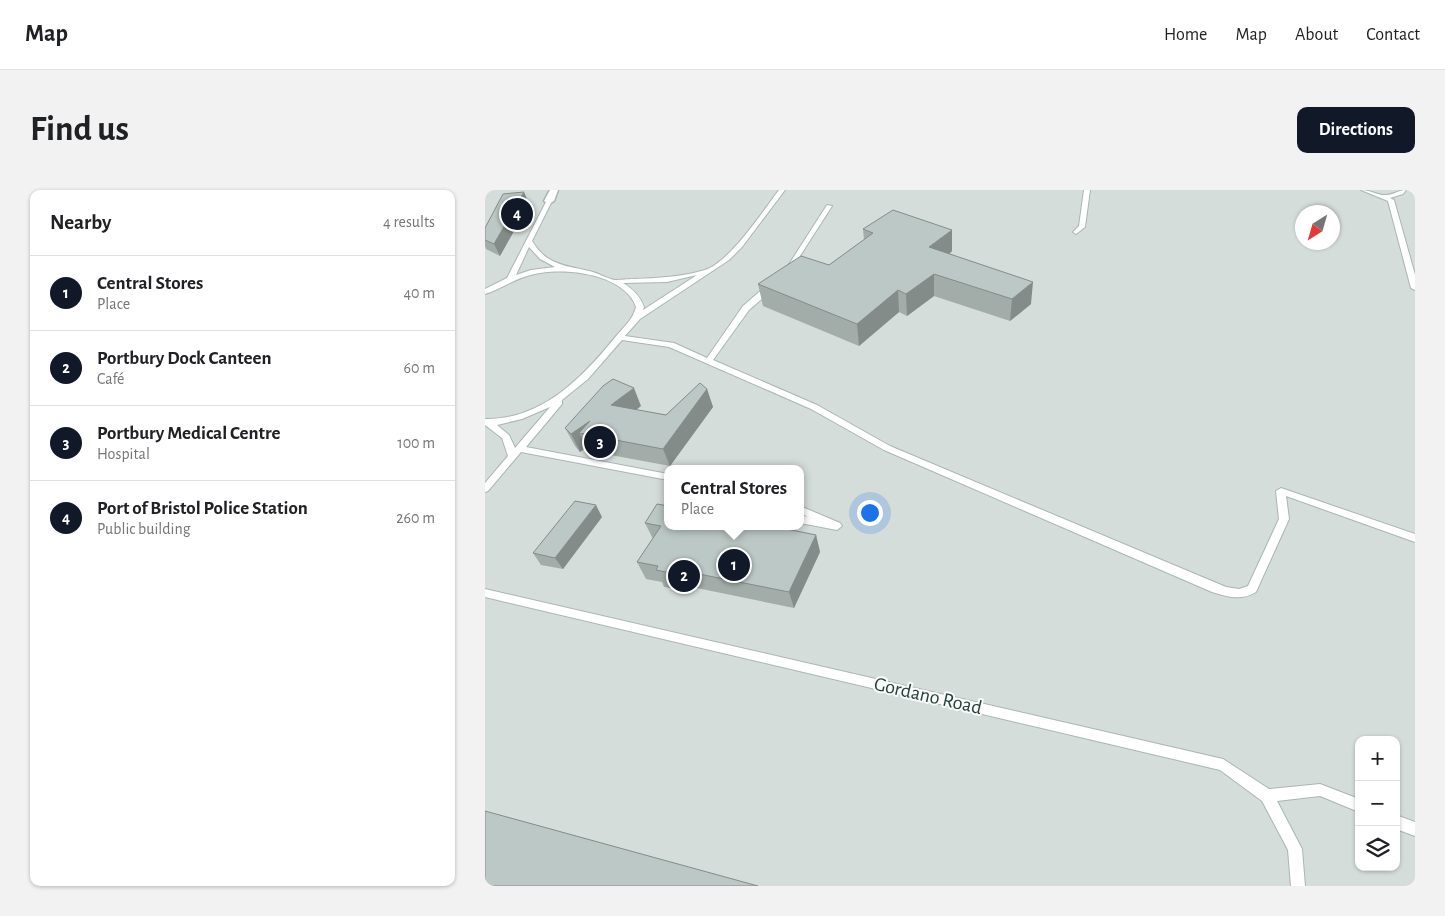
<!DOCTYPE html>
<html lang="en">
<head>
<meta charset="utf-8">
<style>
  :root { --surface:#fff; --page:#f2f2f2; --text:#202124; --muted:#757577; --line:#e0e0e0; --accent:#111827 }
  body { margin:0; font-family:"Alegreya Sans",sans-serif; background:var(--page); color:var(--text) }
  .controls { position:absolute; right:15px; bottom:15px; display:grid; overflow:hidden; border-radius:10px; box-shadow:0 1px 4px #0004 }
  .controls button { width:45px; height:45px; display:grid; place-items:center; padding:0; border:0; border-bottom:1px solid var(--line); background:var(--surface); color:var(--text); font:25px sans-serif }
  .compass { position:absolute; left:810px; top:15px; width:45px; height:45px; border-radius:50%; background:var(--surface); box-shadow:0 1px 4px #0004; rotate:217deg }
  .you { position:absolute; left:384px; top:322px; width:18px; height:18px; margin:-12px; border:4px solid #fff; border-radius:50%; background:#1a73e8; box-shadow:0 0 0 8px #1a73e833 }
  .badge { display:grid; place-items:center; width:32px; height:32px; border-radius:50%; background:var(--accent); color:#fff; font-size:16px; font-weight:700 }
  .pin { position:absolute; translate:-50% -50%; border:2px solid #fff; box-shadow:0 1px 5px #0006 }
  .popup { position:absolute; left:179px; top:275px; width:140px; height:65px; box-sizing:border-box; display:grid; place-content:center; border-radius:10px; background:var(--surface); filter:drop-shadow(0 1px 4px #0005); font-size:16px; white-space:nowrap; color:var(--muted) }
  .popup b { font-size:19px; color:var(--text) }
  .popup::after { content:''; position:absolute; left:50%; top:100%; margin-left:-10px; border:10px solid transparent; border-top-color:var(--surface) }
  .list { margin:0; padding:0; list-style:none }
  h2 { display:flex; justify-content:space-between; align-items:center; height:65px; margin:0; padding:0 20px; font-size:21px }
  h2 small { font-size:16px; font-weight:400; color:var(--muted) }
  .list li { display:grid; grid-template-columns:32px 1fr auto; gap:15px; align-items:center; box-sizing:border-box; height:75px; padding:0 20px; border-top:1px solid var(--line) }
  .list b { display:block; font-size:19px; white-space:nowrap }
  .list p { margin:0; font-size:16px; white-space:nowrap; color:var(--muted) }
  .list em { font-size:16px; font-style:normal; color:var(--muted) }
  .icon { flex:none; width:28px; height:28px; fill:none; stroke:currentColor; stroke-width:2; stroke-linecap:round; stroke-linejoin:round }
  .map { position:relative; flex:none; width:930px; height:696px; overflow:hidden; border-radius:10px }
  header { display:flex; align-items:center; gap:30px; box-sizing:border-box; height:70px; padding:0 25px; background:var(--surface); border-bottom:1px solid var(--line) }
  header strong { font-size:24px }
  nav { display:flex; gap:28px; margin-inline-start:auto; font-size:18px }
  .intro { display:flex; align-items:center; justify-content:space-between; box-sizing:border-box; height:120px; padding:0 30px }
  h1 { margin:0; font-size:35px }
  .button { padding:12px 22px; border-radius:10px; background:var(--accent); color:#fff; font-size:18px; font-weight:700 }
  main { display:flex; gap:30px; padding:0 30px }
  aside { flex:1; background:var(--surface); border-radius:10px; box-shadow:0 1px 4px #0004 }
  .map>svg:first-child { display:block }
  .built { fill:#d5dddb; fill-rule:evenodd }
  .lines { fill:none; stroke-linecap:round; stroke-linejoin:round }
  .service-casing { stroke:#aab6b3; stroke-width:2 }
  .minor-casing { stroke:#aab6b3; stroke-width:3 }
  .service { fill:#fff; fill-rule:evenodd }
  .minor { fill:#fff; fill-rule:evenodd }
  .wall { fill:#a2aca9 }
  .shaded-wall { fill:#848c8a }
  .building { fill:#bcc8c5; stroke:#848c8a }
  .labels { text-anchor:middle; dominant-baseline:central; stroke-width:4; stroke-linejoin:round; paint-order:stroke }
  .street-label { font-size:20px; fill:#273e3b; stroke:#f7faf9 }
</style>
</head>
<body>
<header>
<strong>Map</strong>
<nav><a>Home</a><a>Map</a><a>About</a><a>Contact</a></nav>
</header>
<div class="intro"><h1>Find us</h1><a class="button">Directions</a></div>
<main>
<aside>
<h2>Nearby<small>4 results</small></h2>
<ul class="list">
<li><span class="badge">1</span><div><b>Central Stores</b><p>Place</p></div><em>40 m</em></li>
<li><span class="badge">2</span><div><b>Portbury Dock Canteen</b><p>Café</p></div><em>60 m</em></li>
<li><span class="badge">3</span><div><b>Portbury Medical Centre</b><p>Hospital</p></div><em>100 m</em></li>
<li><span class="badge">4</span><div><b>Port of Bristol Police Station</b><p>Public building</p></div><em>260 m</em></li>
</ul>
</aside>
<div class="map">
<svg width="930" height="696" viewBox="0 0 930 696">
  <rect width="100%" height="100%" fill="#e7eeec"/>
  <!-- built -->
  <path class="built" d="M 0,0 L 930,0 L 930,696 L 0,696 ZM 818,22 L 848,22 L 848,52 L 818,52 ZM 183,279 L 315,279 L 315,336 L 183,336 ZM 874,550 L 911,550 L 911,677 L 874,677 Z"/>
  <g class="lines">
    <defs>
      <path id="service" d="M 294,0 L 300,0 L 257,57 L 244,70 L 155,129 L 140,146 L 189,153 L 222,168 L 258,116 L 281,96 L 287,96 L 287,100 L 264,120 L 228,170 L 332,215 L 405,256 L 741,397 L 754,399 L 763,396 L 794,329 L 791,301 L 796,298 L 930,344 L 930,352 L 801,306 L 804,329 L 771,402 C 756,411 743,407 727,402 L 399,260 L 326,219 L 184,157 L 137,150 L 103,189 L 77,210 L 77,214 L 41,257 L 183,284 L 183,290 L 36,262 L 3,301 L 0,302 L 0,293 L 23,266 L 17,248 L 0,235 L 0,229 C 58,230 99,186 132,145 C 140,136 148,129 151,117 C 140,83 75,76 46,85 C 29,89 16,99 0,104 L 0,99 L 22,88 L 62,10 L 67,11 L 47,51 C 63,77 82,75 108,82 C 115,84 123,89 130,90 C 135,90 143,89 149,89 C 172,88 197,87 220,80 C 245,72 278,21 294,0 ZM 44,57 L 55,69 L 70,77 L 46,80 L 31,85 ZM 212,85 L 158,120 L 159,117 C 155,106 148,99 138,93 L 182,92 ZM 65,217 L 30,258 L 24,245 L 12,235 L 37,229 Z
        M 599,0 L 605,0 L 600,37 L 591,44 L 588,42 L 594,36 Z
        M 876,0 C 885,0 894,6 901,5 C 908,5 914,0 921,0 L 918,4 L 905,8 L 909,10 L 930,85 L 930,100 L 926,98 L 903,11 Z
        M 342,15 L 347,16 L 306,80 L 302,80 L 301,79 Z
        M 315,316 L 355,333 L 357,336 L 352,340 L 315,333 L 315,325 L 323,327 L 315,323 Z
        M 0,399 L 738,569 L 784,599 L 835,594 L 874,609 L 874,622 L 835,606 L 792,611 L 817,659 L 820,696 L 806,696 L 803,660 L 777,611 L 735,580 L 0,407 Z
        M 911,625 L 930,632 L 930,646 L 911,639 Z"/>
      <path id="minor" d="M 65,0 L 73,0 L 69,11 L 64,14 L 59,11 Z"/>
    </defs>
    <!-- service casing -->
    <use href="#service" class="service-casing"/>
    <!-- minor casing -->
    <use href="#minor" class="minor-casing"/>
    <!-- service -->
    <use href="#service" class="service"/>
    <!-- minor -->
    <use href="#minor" class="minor"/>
  </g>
  <!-- wall -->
  <path class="wall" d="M 44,14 L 15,66 L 1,59 L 0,56 L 0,38 Z
    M 378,39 L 467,61 L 465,64 L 546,114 L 525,131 L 449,106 L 422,126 L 414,122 L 374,156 L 278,116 L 273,94 L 344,75 L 379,50 Z
    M 222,199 L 228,217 L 185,276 L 104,261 L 102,257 L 95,262 L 90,256 L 80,238 L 156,216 L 151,220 L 181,225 Z
    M 117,327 L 78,379 L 56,375 L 48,363 Z
    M 160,333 L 331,345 L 335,362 L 309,418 L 202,396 L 199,400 L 179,397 L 177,392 L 161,389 L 152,372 L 168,349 Z"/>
  <!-- shaded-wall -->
  <path class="shaded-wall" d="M 39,2 L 44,14 L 15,66 L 9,54 Z
    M 467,40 L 467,61 L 445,78 L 444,57 Z
    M 449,84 L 449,106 L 422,126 L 421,104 Z
    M 548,92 L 546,114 L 525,131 L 527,109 Z
    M 413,100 L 414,122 L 374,156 L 372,134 Z
    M 149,198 L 156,216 L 134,233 L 126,215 Z
    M 222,199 L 228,217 L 185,276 L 178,259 Z
    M 105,231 L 94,243 L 102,257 L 95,262 L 86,244 Z
    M 111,315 L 117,327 L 78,379 L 70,368 Z
    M 331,345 L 335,362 L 309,418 L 304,402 Z
    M 194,380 L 202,396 L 199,400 L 191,384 Z"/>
  <!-- building -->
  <path class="building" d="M 39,2 L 9,54 L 0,50 L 0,38 L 18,4 Z
    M 408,20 L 467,40 L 444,57 L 548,92 L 527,109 L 449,84 L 421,104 L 413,100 L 372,134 L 273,94 L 316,66 L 344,75 L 388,43 L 378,39 Z
    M 128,189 L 149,198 L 126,215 L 181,225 L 215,193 L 222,199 L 178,259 L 94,243 L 105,231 L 86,244 L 80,238 L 118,196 Z
    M 90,311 L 111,315 L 70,368 L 48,363 Z
    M 172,314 L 183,316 L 183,336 L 287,336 L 331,345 L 304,402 L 194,380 L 191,384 L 171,380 L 173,376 L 152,372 L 176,336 L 160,333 Z
    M 0,621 L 273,696 L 0,696 Z"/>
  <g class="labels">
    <!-- street labels -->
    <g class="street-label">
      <text transform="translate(443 506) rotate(13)">Gordano Road</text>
    </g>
  </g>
</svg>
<div class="controls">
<button>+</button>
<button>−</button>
<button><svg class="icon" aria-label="layers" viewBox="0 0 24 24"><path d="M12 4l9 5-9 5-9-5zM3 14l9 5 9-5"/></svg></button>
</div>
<svg class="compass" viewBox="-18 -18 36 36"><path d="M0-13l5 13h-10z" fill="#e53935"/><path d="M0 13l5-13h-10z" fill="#757577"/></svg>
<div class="you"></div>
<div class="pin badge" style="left:249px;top:375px">1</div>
<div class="popup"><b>Central Stores</b>Place</div>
<div class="pin badge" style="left:199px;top:386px">2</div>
<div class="pin badge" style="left:115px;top:252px">3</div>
<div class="pin badge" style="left:32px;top:24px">4</div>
</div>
</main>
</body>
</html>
